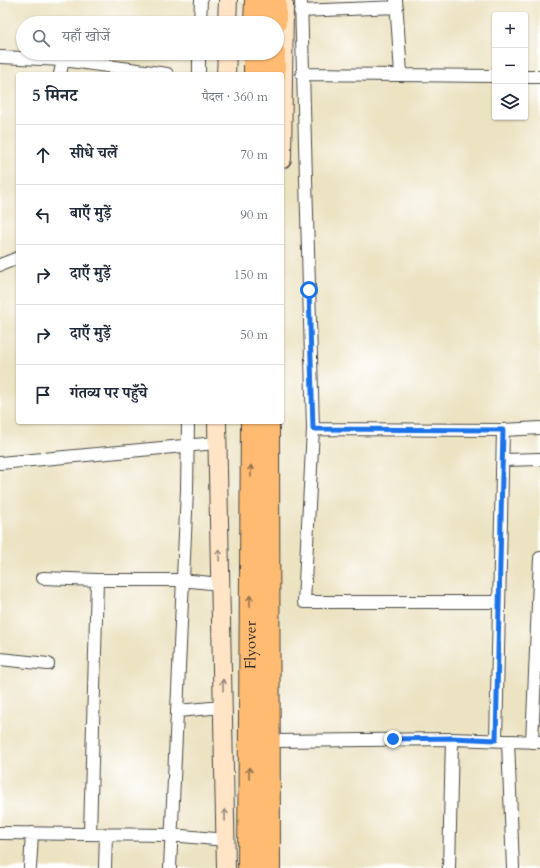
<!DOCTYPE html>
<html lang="hi">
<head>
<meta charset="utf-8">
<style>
  :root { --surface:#fff; --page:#f2f2f3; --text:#1f2937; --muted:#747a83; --line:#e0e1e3 }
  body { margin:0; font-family:Cardo,"Noto Serif Devanagari",serif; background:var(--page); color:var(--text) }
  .controls { position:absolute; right:12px; top:12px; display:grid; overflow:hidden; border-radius:4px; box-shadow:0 1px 3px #0004 }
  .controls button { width:36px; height:36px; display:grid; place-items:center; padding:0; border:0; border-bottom:1px solid var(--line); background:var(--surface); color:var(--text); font:20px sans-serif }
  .stop { position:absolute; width:12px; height:12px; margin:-9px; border:3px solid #1a73e8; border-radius:50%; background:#fff }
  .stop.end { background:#1a73e8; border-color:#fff; box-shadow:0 1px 4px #0008 }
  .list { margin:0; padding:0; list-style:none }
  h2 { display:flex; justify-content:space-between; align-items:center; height:52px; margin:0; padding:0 16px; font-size:17px }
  h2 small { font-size:13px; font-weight:400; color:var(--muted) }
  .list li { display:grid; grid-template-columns:26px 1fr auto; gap:12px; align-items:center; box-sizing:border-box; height:60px; padding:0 16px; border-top:1px solid var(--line) }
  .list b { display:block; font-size:15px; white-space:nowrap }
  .list em { font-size:13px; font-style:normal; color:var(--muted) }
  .icon { flex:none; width:22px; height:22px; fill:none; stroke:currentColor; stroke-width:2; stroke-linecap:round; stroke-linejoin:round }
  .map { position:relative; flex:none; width:540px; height:868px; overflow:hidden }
  .search { position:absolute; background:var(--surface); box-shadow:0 1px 3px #0004; left:16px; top:16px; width:268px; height:44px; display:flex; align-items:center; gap:10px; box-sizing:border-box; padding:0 14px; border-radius:22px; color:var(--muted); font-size:15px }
  .panel { position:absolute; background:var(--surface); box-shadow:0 1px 3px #0004; left:16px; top:72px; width:268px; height:352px; border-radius:4px }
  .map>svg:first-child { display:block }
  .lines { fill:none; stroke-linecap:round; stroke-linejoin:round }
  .street-casing { stroke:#484742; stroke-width:14 }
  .secondary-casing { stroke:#484742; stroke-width:20 }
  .highway-casing { stroke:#484742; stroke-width:24 }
  .street { stroke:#fff; stroke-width:12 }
  .secondary { stroke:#ffe4c6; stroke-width:18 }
  .highway { stroke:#febb71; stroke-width:22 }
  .oneway { stroke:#94734e }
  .oneway2 { stroke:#958878 }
  .route { stroke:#1a73e8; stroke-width:5 }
  .labels { text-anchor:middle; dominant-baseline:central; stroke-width:3.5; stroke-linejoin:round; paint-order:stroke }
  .street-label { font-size:15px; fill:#2b2b2b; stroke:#fff }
</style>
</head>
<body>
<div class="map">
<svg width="540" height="868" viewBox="0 0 540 868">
  <rect width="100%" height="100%" fill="#fff"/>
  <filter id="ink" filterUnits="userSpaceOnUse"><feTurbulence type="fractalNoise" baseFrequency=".025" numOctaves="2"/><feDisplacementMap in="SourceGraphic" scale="8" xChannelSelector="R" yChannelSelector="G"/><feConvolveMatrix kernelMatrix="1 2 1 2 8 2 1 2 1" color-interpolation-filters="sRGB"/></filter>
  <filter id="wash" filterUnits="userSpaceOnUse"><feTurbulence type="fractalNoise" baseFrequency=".012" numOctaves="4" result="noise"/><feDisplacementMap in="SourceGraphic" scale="16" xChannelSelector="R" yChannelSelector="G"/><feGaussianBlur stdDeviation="0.9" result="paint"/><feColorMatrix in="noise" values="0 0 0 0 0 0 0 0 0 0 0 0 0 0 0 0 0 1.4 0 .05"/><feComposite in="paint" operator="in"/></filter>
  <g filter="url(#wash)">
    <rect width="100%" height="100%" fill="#ece3c3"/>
  </g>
  <g filter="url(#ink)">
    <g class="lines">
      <defs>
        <path id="street" d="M 301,0 L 313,429 L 304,602 L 499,602
          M 396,0 L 401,74
          M 300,11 L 397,7
          M 200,23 L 201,0
          M 0,57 L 63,60 L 167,74
          M 60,74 L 63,60
          M 199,74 L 199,53
          M 302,74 L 495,76
          M 525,77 L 540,77
          M 0,265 L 18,258
          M 313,429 L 503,430 L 496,740
          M 503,430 L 540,428
          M 503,460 L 540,459
          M 0,463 L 216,443
          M 43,578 L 97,580 L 182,580 L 220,584
          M 0,659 L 48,664
          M 177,711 L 223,707
          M 452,739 L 540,742
          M 275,741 L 452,739 L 449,868
          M 508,741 L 513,868
          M 532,742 L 540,558
          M 0,833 L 171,835 L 226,840
          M 90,834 L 97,580
          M 30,868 L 32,833
          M 105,868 L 106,834
          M 170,868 L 187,490 L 188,422"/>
        <path id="secondary" d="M 227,23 L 228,0
          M 226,74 L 227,53
          M 282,159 L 284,5
          M 217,422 L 226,868"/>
        <g id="highway">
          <path d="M 255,23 L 256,0"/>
          <path d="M 275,23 L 275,0"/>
          <path d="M 255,74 L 255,53"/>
          <path d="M 274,74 L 274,53"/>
          <path d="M 268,422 L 269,868"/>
          <path id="s1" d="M 249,868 L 252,422"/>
        </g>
      </defs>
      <!-- street casing -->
      <use href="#street" class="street-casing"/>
      <!-- secondary casing -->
      <use href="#secondary" class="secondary-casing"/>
      <!-- highway casing -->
      <use href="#highway" class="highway-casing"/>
      <!-- street -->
      <use href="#street" class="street"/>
      <!-- secondary -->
      <use href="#secondary" class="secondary"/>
      <!-- highway -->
      <use href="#highway" class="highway"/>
    </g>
    <!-- one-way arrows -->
    <defs><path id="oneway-shaft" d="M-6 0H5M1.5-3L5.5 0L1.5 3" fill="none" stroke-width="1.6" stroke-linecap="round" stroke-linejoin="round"/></defs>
    <g class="oneway">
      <use href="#oneway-shaft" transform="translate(251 471) rotate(-90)"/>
      <use href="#oneway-shaft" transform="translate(250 601) rotate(-90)"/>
      <use href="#oneway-shaft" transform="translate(249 773) rotate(-90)"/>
    </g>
    <g class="oneway2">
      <use href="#oneway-shaft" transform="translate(219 555) rotate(-92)"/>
      <use href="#oneway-shaft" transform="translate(223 685) rotate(-91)"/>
      <use href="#oneway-shaft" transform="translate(225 815) rotate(-91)"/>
    </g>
  </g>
  <g class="lines" filter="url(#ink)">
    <!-- route -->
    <path class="route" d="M 309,290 L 313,429 L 503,430 L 496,740 L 452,738 L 393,739"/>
  </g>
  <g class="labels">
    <!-- street labels -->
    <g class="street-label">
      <text stroke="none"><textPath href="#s1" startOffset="223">Flyover</textPath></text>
    </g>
  </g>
</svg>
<div class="controls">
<button>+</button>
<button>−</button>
<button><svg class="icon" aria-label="layers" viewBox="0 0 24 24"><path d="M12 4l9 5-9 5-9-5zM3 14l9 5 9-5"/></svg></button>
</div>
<div class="stop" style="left:309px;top:290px"></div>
<div class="stop end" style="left:393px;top:739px"></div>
<div class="search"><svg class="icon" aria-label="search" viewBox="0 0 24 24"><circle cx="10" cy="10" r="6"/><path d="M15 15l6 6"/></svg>यहाँ खोजें</div>
<section class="panel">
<h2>5 मिनट<small>पैदल · 360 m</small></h2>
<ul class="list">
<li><svg class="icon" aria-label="ahead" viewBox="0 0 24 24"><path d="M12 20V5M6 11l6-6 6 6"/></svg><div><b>सीधे चलें</b></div><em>70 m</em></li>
<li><svg class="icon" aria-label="left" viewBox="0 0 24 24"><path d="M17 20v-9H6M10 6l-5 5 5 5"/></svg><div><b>बाएँ मुड़ें</b></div><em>90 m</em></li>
<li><svg class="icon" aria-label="right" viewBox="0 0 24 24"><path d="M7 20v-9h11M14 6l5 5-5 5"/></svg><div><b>दाएँ मुड़ें</b></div><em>150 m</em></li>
<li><svg class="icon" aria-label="right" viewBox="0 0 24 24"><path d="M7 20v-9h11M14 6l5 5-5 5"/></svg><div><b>दाएँ मुड़ें</b></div><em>50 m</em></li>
<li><svg class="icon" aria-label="arrive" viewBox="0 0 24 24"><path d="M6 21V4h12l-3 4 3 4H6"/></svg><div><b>गंतव्य पर पहुँचे</b></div></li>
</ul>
</section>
</div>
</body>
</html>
